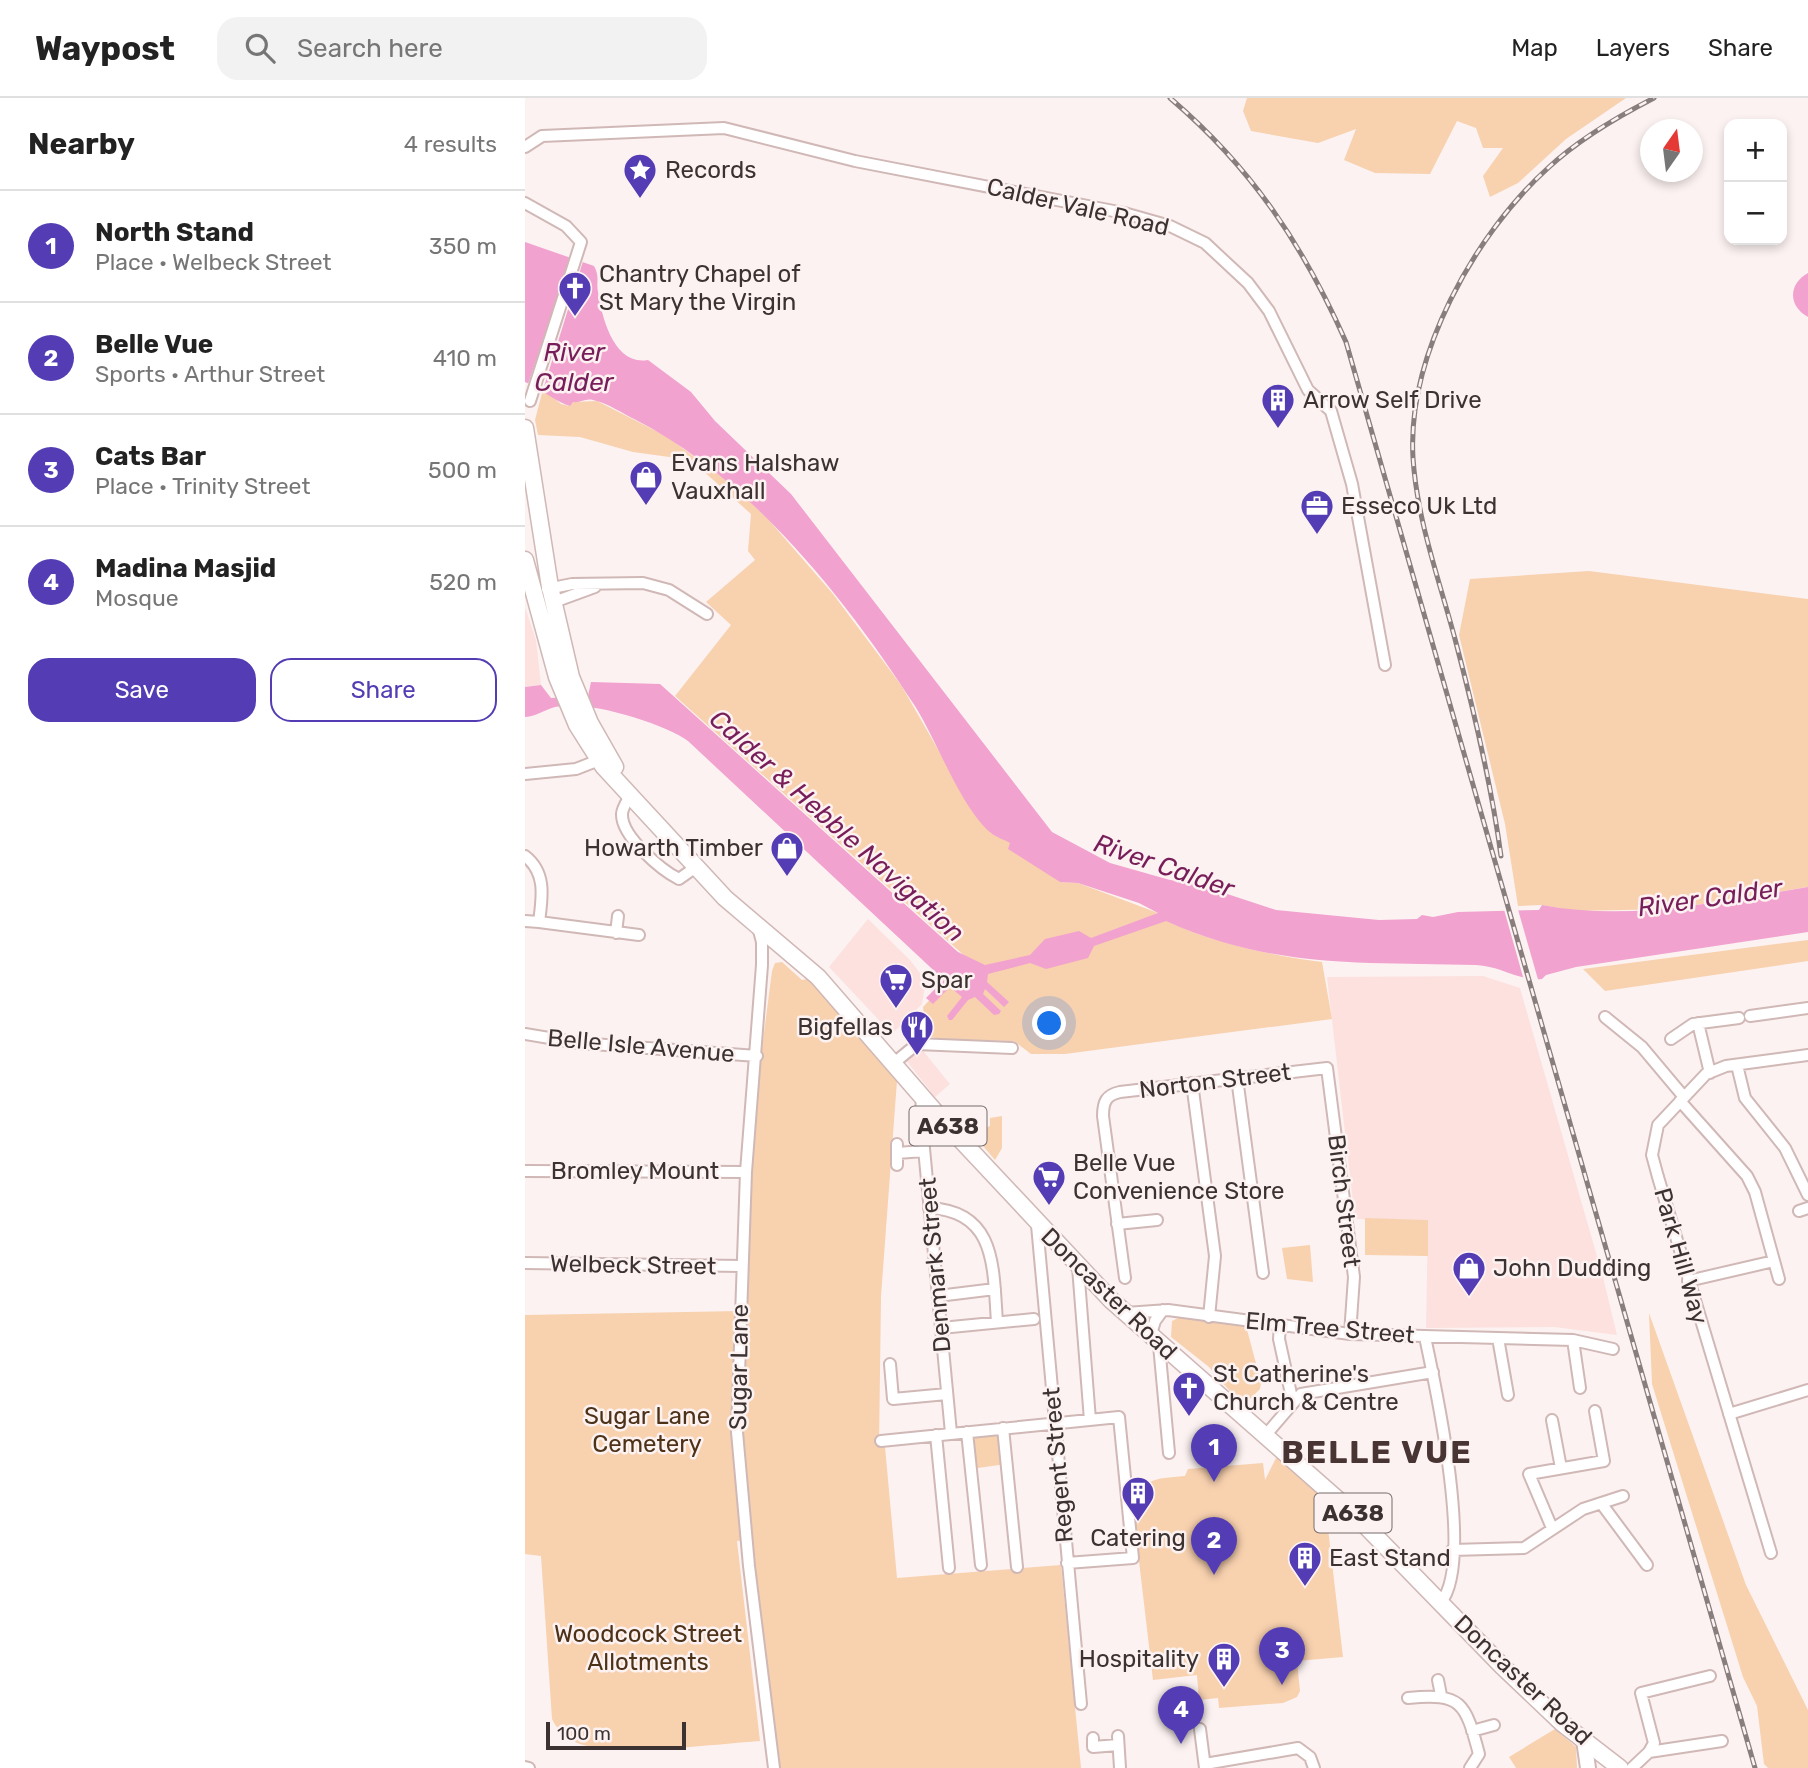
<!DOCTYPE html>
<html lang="en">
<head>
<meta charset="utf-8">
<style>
  :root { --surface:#fff; --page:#f2f2f2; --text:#222; --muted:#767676; --line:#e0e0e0; --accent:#533cb4 }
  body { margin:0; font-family:Rubik,sans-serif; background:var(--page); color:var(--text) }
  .controls { position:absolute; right:21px; top:21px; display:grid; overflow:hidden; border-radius:14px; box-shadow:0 4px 10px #0003 }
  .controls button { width:63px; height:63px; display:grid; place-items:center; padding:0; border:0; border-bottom:2px solid var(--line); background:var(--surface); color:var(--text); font:35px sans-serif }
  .compass { position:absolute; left:1115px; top:21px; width:63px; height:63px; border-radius:50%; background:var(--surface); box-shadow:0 4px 10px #0003; rotate:14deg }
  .scale { position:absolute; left:21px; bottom:18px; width:140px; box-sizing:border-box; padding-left:7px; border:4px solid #3b3231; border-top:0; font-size:19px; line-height:24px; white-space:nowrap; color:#3b3231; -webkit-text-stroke:5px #fcf2f1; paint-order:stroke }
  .you { position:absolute; left:525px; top:926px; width:24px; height:24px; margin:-18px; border:5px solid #fff; border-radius:50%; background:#1a73e8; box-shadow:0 0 0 10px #1a73e833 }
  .badge { display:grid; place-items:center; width:46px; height:46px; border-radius:50%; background:var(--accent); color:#fff; font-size:23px; font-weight:700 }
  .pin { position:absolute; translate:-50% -58px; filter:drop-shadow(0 2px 4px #0008) }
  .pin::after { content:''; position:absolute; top:37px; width:24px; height:21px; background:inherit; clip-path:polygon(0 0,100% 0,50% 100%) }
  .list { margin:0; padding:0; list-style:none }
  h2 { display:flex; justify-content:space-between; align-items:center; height:91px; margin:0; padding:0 28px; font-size:30px }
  h2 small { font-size:23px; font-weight:400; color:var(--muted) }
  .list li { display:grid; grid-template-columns:46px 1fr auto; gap:21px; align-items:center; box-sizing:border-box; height:112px; padding:0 28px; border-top:2px solid var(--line) }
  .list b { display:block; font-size:26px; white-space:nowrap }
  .list p { margin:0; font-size:23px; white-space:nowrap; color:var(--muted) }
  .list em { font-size:23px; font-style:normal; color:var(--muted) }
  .actions { display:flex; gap:14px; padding:21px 28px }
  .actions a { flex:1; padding:16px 0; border:2px solid var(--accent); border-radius:21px; text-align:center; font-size:24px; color:var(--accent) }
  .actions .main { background:var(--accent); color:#fff }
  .icon { flex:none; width:38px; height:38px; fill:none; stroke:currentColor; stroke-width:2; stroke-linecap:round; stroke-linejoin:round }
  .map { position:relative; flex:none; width:1283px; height:1670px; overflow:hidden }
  header { display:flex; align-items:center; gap:42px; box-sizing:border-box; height:98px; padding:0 35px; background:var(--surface); border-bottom:2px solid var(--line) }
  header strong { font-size:33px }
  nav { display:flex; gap:38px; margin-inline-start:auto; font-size:24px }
  .search { width:490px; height:63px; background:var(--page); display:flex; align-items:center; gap:18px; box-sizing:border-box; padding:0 24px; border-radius:21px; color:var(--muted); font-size:26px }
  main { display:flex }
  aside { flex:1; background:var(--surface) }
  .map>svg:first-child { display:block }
  .built { fill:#fce1df }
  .green { fill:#f8d1af }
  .water { fill:#f1a2cf }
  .pier { fill:#fcf2f1 }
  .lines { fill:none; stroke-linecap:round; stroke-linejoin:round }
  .minor-casing { stroke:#d0b8b6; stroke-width:14 }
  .major-casing { stroke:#d0b8b6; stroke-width:18 }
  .highway-casing { stroke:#d0b8b6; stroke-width:19 }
  .minor { stroke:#fff; stroke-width:10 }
  .major { stroke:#fff; stroke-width:14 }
  .highway { stroke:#fff; stroke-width:16 }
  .rail-casing { stroke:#887e7d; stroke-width:5 }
  .rail { stroke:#fcf2f1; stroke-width:2.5; stroke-dasharray:8; stroke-linecap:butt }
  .labels { text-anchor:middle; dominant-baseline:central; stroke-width:5; stroke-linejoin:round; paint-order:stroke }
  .shield { fill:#fcf2f1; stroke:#756c6b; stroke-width:2 }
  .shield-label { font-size:23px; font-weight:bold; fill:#3b3231 }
  .poi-label { font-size:24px; fill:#3b3231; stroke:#fcf2f1; text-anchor:start }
  .street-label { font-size:24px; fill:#3b3231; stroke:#fcf2f1 }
  .park-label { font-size:24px; fill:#4d3218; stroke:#fcf2f1 }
  .water-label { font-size:26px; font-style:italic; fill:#771d59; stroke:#fcf2f1 }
  .district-label { font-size:32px; font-weight:bold; letter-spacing:2px; fill:#473433; stroke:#fcf2f1 }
</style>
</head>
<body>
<header>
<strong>Waypost</strong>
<div class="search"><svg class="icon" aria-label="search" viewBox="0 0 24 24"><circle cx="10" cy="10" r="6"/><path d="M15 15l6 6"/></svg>Search here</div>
<nav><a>Map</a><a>Layers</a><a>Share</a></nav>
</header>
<main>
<aside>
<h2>Nearby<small>4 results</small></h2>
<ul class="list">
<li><span class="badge">1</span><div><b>North Stand</b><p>Place · Welbeck Street</p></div><em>350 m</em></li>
<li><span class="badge">2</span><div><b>Belle Vue</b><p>Sports · Arthur Street</p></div><em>410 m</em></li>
<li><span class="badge">3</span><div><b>Cats Bar</b><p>Place · Trinity Street</p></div><em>500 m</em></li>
<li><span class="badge">4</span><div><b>Madina Masjid</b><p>Mosque</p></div><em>520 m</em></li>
</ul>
<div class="actions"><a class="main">Save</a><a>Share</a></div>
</aside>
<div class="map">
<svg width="1283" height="1670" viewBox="0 0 1283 1670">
  <rect width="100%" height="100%" fill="#fcf2f1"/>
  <!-- built -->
  <path class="built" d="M 0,509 L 11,542 L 16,587 L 0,589 Z
    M 343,821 L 385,862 L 401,883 L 397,906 L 367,936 L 304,869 Z
    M 958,878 L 995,890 L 1078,1179 L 1092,1237 L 1029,1229 L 901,1230 L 903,1122 L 830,1121 L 802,879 Z
    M 395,949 L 425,986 L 410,999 L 380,961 Z"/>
  <!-- green -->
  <path class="green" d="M 722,0 L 1101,0 L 1041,41 L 993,85 L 965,99 L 958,78 L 978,50 L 958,50 L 951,30 L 932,23 L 905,76 L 850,75 L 819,62 L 831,31 L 793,45 L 726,33 L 718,13 Z
    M 18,291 L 36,306 L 44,308 L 48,304 L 72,303 L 141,338 L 209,388 L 242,420 L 308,496 L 376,587 L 442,702 L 466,735 L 479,740 L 535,784 L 553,785 L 633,815 L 629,817 C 683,844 738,856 797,864 L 807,921 L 540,956 L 506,956 L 489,943 L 422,942 L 401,938 L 398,909 L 443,861 L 150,598 L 206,527 L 181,504 L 230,462 L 223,453 L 226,416 L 166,362 L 108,354 L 55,339 L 13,337 L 10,322 Z
    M 1064,473 L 1283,501 L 1283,789 L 1147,811 L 1049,813 L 1017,807 L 993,808 L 980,726 L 934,537 L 945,481 Z
    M 1283,842 L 1283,863 L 1080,893 L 1058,871 Z
    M 257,864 L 277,882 L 293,879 L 373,969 L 356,1198 L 354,1348 L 360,1349 L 372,1480 L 536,1467 L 556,1670 L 249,1670 L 220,1442 L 212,1443 L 235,1643 C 189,1646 97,1659 55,1646 C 43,1642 32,1632 27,1621 L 16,1458 L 0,1456 L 0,1217 L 214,1213 L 221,1074 L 247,873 L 250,865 Z
    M 477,1018 L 477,1050 L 470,1062 L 447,1035 L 465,1028 L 465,1020 Z
    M 840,1120 L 903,1122 L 903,1158 L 840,1157 Z
    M 785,1147 L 788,1184 L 762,1181 L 757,1150 Z
    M 1124,1215 L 1221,1487 L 1283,1612 L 1283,1670 L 1243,1670 L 1239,1666 L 1232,1608 L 1218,1579 L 1127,1286 Z
    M 657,1218 L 721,1228 L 736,1284 L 735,1291 L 718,1308 L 684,1269 L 646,1239 L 647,1223 Z
    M 478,1330 L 481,1366 L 446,1371 L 442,1334 Z
    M 752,1358 L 799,1396 L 818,1559 L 772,1563 L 775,1593 L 772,1599 L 758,1605 L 694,1610 L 693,1600 L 674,1602 L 672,1577 L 628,1582 L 608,1412 C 617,1379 628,1381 660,1378 L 663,1371 L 738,1365 L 740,1382 Z
    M 1030,1631 L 1051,1649 L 1052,1670 L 991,1670 L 984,1659 Z"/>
  <!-- water -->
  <path class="water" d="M 0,144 L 69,168 C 75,179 71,183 73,194 C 77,220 89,268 123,262 L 166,294 L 190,323 L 266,396 L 527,734 L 585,765 L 645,782 L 672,786 L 751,812 L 854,822 L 892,821 L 897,817 L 908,819 L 933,814 L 1014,812 L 1017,807 C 1105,824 1196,803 1283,789 L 1283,834 L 1051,869 L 1021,877 L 1017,881 C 993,883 976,868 951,867 C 838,864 748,871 641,823 L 569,848 L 563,860 L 521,871 L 505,865 L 463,876 L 462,884 L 484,904 L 479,909 L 460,891 L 458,896 L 476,913 L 474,916 L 469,917 L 450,899 L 443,902 L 427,922 L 424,922 L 422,918 L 437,899 L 425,889 L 408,906 L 401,900 L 419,882 L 163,643 C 139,625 60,601 30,609 C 19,612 12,618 0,619 L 0,589 L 16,587 L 26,600 L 63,598 L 66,584 L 135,586 L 433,854 L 460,867 L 505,857 L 520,841 L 554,833 L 566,840 L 633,815 L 614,805 L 553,785 L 535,784 L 483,751 L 485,745 C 479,741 472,740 466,735 C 436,710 412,643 390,608 C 321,501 226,381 111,322 C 98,316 83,305 68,302 C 60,300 56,305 48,304 L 45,308 C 32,305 16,290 0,284 Z
    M 1283,175 L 1283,219 C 1263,208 1263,186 1283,175 Z"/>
  <!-- pier -->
  <path class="pier" d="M 48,156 L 59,160 L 17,295 L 2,289 Z
    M 978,808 L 992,808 L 1014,885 L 1000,886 Z"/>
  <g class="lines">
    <defs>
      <path id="minor" d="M 0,49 L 17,38 L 199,30 L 330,63 L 599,115 L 645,128 L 680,145 L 723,185 L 744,213 L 783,292 L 806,313 L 827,386 L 860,567
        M 0,105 L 41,128 L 56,144 L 5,303
        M 22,491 L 47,486 L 118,485 L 144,492 L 182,516
        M 29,504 L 70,489
        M 0,676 L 51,671 L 74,662
        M 106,696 C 103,702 97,710 97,716 C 96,738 136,772 154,781 L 171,769
        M 0,758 C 22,775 17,800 14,824 L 114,837
        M 0,823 L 14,824
        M 233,829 L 237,844 L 237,867 L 221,1074 L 212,1334 L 224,1468 L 249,1670
        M 91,835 L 93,818
        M 1225,918 L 1283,910
        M 1080,919 L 1117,949 L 1159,999
        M 1173,925 L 1185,975
        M 0,936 L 54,945 L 232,958
        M 1146,941 L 1168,926 L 1214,920
        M 369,965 L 392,946 L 487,950
        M 1212,967 L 1220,1000 L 1260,1050 L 1283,1097
        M 712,980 L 738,1175
        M 667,985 L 690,1158 L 684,1219
        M 397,998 L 396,1019 L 426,1335
        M 1155,1003 L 1222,1078 L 1230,1094 L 1254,1181
        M 372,1055 L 399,1053
        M 372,1067 L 372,1046
        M 0,1073 L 221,1074
        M 404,1110 C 472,1113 468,1170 472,1224
        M 1274,1113 L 1283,1110
        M 592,1126 L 632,1122
        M 512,1127 L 556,1606
        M 0,1165 L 217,1168
        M 553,1169 L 565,1322
        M 600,1180 L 578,1018 C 578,1004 581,997 595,994 L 802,970 L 829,1179 L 825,1236
        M 1163,1183 L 1249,1163
        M 413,1198 L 470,1191
        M 601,1215 L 643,1212 L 825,1236 L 1048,1242 L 1088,1251
        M 755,1228 L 754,1241 L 768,1305
        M 416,1230 L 509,1221
        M 625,1239 L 630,1223 L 638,1212
        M 900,1239 C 911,1290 949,1464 916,1504
        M 973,1240 L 983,1297
        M 1048,1242 L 1055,1290
        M 634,1247 L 644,1355
        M 365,1266 L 368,1301 L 422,1296
        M 1204,1316 L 1283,1292
        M 1027,1322 L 1036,1370
        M 478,1330 L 492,1469
        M 745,1332 L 776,1296 L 908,1274
        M 442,1334 L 456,1467
        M 411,1337 L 424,1470
        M 356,1343 L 594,1319 L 608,1460 L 542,1465
        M 1076,1405 L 1122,1467
        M 1027,1430 L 1004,1376 L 1079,1363 L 1070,1313
        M 927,1452 L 999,1450 L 1058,1411 L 1098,1398
        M 1246,1455 L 1133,1079 L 1127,1057 L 1133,1027 L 1181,976 L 1201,968 L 1283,957
        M 913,1582 L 916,1597
        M 883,1600 C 937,1595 940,1604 954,1656 L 945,1670
        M 675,1631 L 680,1670
        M 947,1633 L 969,1627
        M 593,1638 L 595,1670
        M 568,1640 L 568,1649 L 593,1647
        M 1124,1654 L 1129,1645 L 1116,1595 L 1185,1578
        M 680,1666 L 773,1650 L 785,1659 L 789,1670
        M 0,1669 L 4,1670
        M 1107,1670 L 1124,1654 L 1197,1643"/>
      <path id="major" d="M 1059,1642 L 1063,1670"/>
      <path id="highway" d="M 0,330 L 25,489 L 46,579 L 65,625 L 90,669
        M 0,462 L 32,579 L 52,627 L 78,668 L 200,800 L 293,879 L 419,1024 L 586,1202 L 828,1415 L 977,1568 L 1038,1626 L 1095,1670"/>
    </defs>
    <!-- minor casing -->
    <use href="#minor" class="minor-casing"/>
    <!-- major casing -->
    <use href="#major" class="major-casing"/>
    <!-- highway casing -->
    <use href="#highway" class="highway-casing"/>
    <!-- minor -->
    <use href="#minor" class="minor"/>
    <!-- major -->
    <use href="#major" class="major"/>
    <!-- highway -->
    <use href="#highway" class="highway"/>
    <defs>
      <path id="rail" d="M 645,0 C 727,70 778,147 821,244 L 1230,1670
        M 976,758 C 966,684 949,613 930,541 C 914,481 892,422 888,360 C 882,258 949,137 1023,70 C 1054,41 1092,19 1129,0"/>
    </defs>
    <!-- rail casing -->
    <use href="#rail" class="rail-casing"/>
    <!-- rail -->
    <use href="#rail" class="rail"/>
  </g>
  <!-- icons -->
  <defs>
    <symbol id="sight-pin" viewBox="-11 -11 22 30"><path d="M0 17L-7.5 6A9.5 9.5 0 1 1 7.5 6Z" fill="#533cb4" stroke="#fcf2f1"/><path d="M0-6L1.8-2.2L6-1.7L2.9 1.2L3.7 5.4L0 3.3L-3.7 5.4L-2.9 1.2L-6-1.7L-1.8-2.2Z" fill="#fff"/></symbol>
    <symbol id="church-pin" viewBox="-11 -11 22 30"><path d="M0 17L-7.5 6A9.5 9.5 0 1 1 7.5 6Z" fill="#533cb4" stroke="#fcf2f1"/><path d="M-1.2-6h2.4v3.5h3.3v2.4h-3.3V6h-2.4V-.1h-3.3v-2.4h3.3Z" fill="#fff"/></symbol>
    <symbol id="building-pin" viewBox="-11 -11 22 30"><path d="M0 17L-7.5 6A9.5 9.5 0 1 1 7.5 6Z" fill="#533cb4" stroke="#fcf2f1"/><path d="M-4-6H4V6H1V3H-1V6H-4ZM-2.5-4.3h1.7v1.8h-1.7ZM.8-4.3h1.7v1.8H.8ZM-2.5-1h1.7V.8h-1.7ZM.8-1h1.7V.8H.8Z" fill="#fff"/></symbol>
    <symbol id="shop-pin" viewBox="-11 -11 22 30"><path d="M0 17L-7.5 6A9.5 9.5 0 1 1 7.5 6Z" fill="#533cb4" stroke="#fcf2f1"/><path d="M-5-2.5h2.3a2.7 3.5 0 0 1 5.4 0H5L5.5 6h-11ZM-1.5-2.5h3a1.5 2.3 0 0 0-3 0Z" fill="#fff"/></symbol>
    <symbol id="office-pin" viewBox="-11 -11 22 30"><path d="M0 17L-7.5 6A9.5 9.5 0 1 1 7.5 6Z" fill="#533cb4" stroke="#fcf2f1"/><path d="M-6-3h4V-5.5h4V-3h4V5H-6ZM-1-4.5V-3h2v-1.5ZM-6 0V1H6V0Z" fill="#fff"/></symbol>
    <symbol id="supermarket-pin" viewBox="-11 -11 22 30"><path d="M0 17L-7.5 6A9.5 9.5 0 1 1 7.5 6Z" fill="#533cb4" stroke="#fcf2f1"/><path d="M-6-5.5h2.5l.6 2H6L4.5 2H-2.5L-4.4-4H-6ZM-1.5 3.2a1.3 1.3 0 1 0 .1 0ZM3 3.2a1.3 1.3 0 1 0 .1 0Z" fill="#fff"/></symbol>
    <symbol id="restaurant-pin" viewBox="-11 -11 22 30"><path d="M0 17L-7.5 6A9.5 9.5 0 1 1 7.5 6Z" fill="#533cb4" stroke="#fcf2f1"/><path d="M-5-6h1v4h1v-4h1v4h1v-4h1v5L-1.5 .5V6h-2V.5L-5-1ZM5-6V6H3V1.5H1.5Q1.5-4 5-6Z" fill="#fff"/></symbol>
  </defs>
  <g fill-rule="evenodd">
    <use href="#sight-pin" x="96" y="53" width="38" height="52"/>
    <use href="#church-pin" x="31" y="171" width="38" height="52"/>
    <use href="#building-pin" x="734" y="283" width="38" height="52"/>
    <use href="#shop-pin" x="102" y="360" width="38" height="52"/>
    <use href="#office-pin" x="773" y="389" width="38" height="52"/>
    <use href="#shop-pin" x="243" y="731" width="38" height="52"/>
    <use href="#supermarket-pin" x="352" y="863" width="38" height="52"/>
    <use href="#restaurant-pin" x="373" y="910" width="38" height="52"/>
    <use href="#supermarket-pin" x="505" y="1060" width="38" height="52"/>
    <use href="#shop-pin" x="925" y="1151" width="38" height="52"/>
    <use href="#church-pin" x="645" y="1271" width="38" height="52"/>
    <use href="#building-pin" x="594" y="1376" width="38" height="52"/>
    <use href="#building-pin" x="761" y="1441" width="38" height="52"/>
    <use href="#building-pin" x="680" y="1542" width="38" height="52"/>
  </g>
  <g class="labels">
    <!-- shield labels -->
    <g class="shield">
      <rect x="384.5" y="1008.5" width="77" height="39" rx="5"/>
      <rect x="789.5" y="1395.5" width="77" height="39" rx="5"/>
    </g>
    <g class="shield-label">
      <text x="423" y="1028">A638</text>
      <text x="828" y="1415">A638</text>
    </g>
    <!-- poi labels -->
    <g class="poi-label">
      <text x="140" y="72">Records</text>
      <text x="74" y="176">Chantry Chapel of<tspan x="74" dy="28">St Mary the Virgin</tspan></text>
      <text x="778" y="302">Arrow Self Drive</text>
      <text x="146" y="365">Evans Halshaw<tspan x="146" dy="28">Vauxhall</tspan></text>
      <text x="816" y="408">Esseco Uk Ltd</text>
      <text x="238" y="750" text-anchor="end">Howarth Timber</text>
      <text x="396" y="882">Spar</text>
      <text x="368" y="929" text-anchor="end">Bigfellas</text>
      <text x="548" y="1065">Belle Vue<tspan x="548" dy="28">Convenience Store</tspan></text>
      <text x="968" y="1170">John Dudding</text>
      <text x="688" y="1276">St Catherine's<tspan x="688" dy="28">Church &amp; Centre</tspan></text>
      <text x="613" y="1440" text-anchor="middle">Catering</text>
      <text x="804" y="1460">East Stand</text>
      <text x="674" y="1561" text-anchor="end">Hospitality</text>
    </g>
    <!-- street labels -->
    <g class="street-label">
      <text transform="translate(553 109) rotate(13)">Calder Vale Road</text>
      <text transform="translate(116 948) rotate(5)">Belle Isle Avenue</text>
      <text transform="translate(690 983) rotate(-7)">Norton Street</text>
      <text x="110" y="1073">Bromley Mount</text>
      <text transform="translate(819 1103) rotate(83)">Birch Street</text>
      <text transform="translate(1156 1158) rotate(74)">Park Hill Way</text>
      <text transform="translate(108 1167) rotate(1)">Welbeck Street</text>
      <text transform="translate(410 1167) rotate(-95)">Denmark Street</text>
      <text transform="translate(584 1196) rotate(44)">Doncaster Road</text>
      <text transform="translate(805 1230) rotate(5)">Elm Tree Street</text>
      <text transform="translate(214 1269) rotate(-89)">Sugar Lane</text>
      <text transform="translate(533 1367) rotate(-95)">Regent Street</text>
      <text transform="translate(998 1582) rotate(43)">Doncaster Road</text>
    </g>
    <!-- park labels -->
    <g class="park-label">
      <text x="122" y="1318">Sugar Lane<tspan x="122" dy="28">Cemetery</tspan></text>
      <text x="123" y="1536">Woodcock Street<tspan x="123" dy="28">Allotments</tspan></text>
    </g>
    <!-- water labels -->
    <g class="water-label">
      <text x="49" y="254">River<tspan x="49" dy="30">Calder</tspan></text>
      <text transform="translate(312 728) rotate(42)">Calder &amp; Hebble Navigation</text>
      <text transform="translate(639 768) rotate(19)">River Calder</text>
      <text transform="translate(1185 800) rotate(-8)">River Calder</text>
    </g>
    <!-- district labels -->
    <g class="district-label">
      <text x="852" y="1354">BELLE VUE</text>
    </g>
  </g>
</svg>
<div class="controls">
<button>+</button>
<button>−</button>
</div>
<svg class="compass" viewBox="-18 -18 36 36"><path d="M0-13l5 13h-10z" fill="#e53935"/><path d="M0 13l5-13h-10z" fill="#767676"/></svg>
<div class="scale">100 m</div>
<div class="you"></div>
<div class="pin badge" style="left:689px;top:1384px">1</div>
<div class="pin badge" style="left:689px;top:1477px">2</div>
<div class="pin badge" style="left:757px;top:1587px">3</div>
<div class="pin badge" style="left:656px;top:1646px">4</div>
</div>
</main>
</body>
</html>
